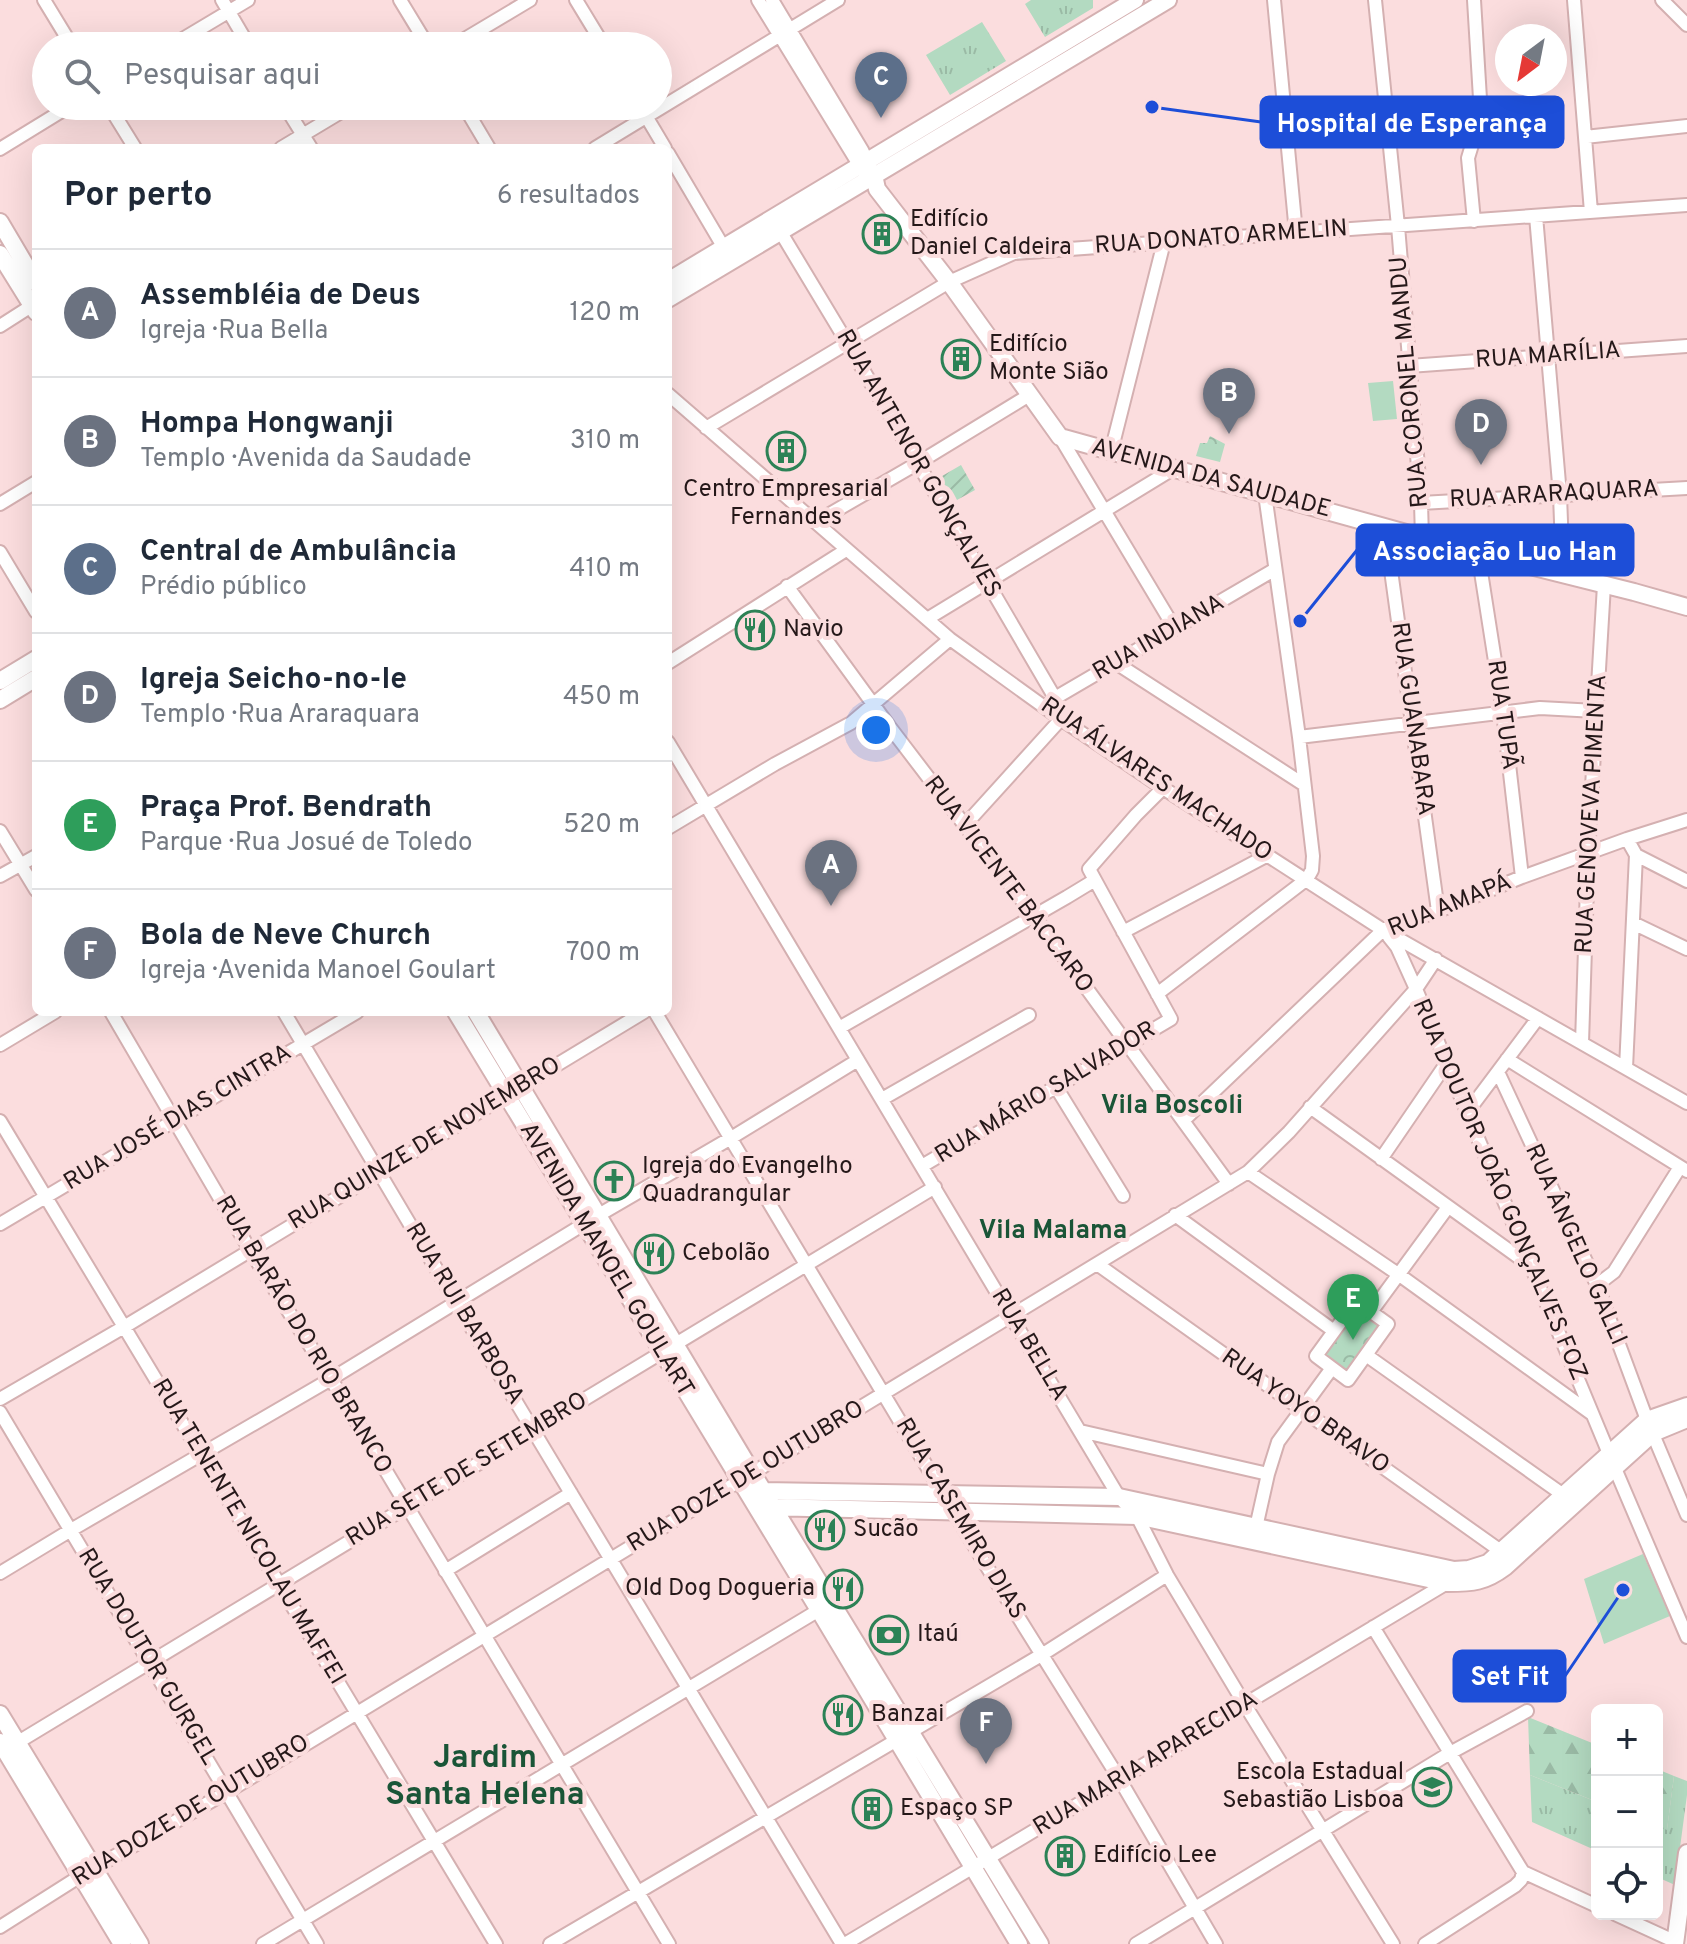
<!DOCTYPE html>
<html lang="pt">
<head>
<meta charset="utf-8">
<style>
  :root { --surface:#fff; --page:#f6f6f7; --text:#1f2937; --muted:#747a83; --line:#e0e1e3; --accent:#1a73e8 }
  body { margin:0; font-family:Overpass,sans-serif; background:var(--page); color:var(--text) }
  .controls { position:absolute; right:24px; bottom:24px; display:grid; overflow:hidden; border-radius:12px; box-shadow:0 8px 32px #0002 }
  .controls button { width:72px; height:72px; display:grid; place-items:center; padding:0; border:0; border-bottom:2px solid var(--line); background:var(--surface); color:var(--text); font:40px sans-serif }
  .compass { position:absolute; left:1495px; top:24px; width:72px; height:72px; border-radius:50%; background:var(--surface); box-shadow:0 8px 32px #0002; rotate:212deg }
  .you { position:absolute; left:876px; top:730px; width:28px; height:28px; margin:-20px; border:6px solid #fff; border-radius:50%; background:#1a73e8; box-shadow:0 0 0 12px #1a73e833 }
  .badge { display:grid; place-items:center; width:52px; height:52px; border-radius:50%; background:var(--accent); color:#fff; font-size:26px; font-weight:700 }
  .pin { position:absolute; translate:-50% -66px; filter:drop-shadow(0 2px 4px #0008) }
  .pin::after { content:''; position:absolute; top:42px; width:28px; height:24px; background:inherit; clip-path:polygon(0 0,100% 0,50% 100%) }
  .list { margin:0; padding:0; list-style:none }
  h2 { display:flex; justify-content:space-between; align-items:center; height:104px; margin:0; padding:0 32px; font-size:34px }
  h2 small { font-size:26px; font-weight:400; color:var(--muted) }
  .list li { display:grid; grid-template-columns:52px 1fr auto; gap:24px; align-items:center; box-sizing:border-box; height:128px; padding:0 32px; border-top:2px solid var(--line) }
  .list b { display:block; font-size:30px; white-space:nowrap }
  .list p { margin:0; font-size:26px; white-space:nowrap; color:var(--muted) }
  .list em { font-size:26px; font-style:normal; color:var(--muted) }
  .icon { flex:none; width:44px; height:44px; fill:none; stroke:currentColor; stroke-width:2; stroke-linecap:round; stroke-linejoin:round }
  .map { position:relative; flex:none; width:1687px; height:1944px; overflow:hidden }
  .search { position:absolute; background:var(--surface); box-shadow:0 8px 32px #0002; left:32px; top:32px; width:640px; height:88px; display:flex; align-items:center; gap:20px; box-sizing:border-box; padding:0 28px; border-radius:44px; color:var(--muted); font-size:30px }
  .panel { position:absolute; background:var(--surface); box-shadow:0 8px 32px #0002; left:32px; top:144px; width:640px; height:872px; border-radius:12px }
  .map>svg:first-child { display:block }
  .grass { fill:url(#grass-tufts) }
  .forest { fill:url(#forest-firs) }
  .park { fill:url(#park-crowns) }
  .garden { fill:url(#garden-furrows) }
  .pitch { fill:#b3dac1 }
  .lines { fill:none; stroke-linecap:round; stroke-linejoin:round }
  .street-casing { stroke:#d4b0b1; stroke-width:16 }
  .secondary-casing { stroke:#d4b0b1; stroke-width:20 }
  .street { stroke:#fff; stroke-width:12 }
  .secondary { stroke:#fff; stroke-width:16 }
  .labels { text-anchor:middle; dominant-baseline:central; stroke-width:8; stroke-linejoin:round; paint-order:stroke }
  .poi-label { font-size:24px; fill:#251819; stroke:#fbddde; text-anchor:start }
  .street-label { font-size:24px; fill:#251819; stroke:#fbddde }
  .neighbourhood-label { font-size:26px; font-weight:bold; fill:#1a5537; stroke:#fbddde }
  .district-label { font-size:32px; font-weight:bold; fill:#1a5537; stroke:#fbddde }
  .leader { fill:none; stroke:#1d4ed8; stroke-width:3 }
  .callout-dot { fill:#1d4ed8; stroke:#fbddde; stroke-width:3 }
  .callout { fill:#1d4ed8; stroke:#1d4ed8; stroke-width:3 }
  .callout-label { font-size:26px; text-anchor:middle; font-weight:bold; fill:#fff }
</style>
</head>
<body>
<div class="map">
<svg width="1687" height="1944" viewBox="0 0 1687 1944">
  <defs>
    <pattern id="grass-tufts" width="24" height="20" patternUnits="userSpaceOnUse" patternTransform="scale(2)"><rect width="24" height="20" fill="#b3dac1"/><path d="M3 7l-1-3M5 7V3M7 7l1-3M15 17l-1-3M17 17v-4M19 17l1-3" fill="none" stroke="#9abaa5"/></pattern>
    <pattern id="forest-firs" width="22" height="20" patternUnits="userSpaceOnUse" patternTransform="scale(2)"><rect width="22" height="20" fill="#b3dac1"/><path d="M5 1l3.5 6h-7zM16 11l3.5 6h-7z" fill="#9abaa5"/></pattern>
    <pattern id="park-crowns" width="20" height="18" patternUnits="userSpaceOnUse" patternTransform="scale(2)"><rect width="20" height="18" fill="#b3dac1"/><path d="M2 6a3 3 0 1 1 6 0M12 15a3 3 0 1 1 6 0" fill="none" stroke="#9abaa5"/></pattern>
    <pattern id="garden-furrows" width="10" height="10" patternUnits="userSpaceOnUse" patternTransform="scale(2)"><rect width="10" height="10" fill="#b3dac1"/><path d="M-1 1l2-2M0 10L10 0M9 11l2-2" fill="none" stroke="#9abaa5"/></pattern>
  </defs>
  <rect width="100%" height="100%" fill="#fbddde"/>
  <!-- grass -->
  <path class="grass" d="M 1031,0 L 1093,0 L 1093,8 L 1045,37 L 1025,4 Z
    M 982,22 L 1006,61 L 950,95 L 926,55 Z
    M 1530,1775 L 1597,1802 L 1597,1851 L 1532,1822 Z
    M 1674,1776 L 1687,1781 L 1687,1795 L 1675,1885 L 1657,1877 L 1657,1826 L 1667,1829 Z"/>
  <!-- forest -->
  <path class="forest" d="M 1528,1717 L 1597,1745 L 1597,1802 L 1530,1775 Z
    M 1657,1769 L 1674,1776 L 1667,1830 L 1657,1826 Z"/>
  <!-- park -->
  <path class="park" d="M 1210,436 L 1225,444 L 1220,462 L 1196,456 L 1200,443 L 1207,443 Z
    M 1358,1307 L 1383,1325 L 1348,1373 L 1323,1355 Z"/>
  <!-- garden -->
  <path class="garden" d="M 961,465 L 975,490 L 957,500 C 953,492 950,484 939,484 L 937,479 Z"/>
  <!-- pitch -->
  <path class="pitch" d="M 1393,381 L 1397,419 L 1373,421 L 1368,383 Z
    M 1643,1554 L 1670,1616 L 1604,1644 L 1584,1579 Z"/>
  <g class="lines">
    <defs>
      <path id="street" d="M 44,0 L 72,46
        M 222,0 L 249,46
        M 400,0 L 428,46
        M 576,0 L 604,46
        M 758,0 L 863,171
        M 772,0 L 862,150 L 871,169
        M 1274,0 L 1296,233
        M 1375,0 L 1398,226 L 1421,503 L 1422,538
        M 1474,0 L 1481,115 L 1468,158 L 1474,221
        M 1574,0 L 1591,212
        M 1662,0 L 1687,25
        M 171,46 L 248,0
        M 453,46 L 530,0
        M 109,106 L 135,148
        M 285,106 L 311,148
        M 464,106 L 489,148
        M 640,106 L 665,148
        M 1585,137 L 1687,126
        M 281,148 L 351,106
        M 595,148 L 838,0
        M 0,149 L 70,106
        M 668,153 L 724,248
        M 1536,216 L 1560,495 L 1563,575
        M 780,231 L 848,344 L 1055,698
        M 0,326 L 36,303
        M 1409,366 L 1687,346
        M 668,394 L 950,639 L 1061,719 L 1163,788 L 1383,930 L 1687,1103
        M 706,428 L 949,282 L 1014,253 L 1687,205
        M 1060,437 L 1175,629
        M 1111,452 L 1164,242
        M 1421,503 L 1687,488
        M 0,504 L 36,482
        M 816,522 L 918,463 L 1031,394
        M 1385,527 L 1438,911
        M 0,552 L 36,612
        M 1478,553 L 1503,712 L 1522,877
        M 787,586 L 889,726 L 1034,916 L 1229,1184
        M 927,619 L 1173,469
        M 668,663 L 846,550
        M 1116,663 L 1303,784
        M 1051,702 L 1055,698 L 1274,570
        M 1299,737 L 1540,708 L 1596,711
        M 668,742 L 1119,1497 L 1137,1516 L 1167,1575 L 1245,1705 L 1393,1944
        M 965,825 L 1061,719
        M 668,828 L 775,764 L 851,723 L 950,639
        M 0,831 L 36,890
        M 1636,855 L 1687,881
        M 0,876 L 36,856
        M 1633,923 L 1687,949
        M 1123,932 L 1268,855
        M 1389,937 L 1397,947 L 1416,989 L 1617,1473 L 1687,1637
        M 1157,994 L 1307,879 L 1312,870 L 1313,856 L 1299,737 L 1265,494
        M 111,1012 L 250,1250 L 331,1379 L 669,1944
        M 284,1012 L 456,1302 L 842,1944
        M 655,1012 L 984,1562 L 1120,1780 L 1216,1944
        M 839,1028 L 1067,897 L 1095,880
        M 1582,1043 L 1588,854 L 1604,585
        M 0,1045 L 55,1012
        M 1507,1059 L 1687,1171
        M 1626,1068 L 1636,855 L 1627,839
        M 1498,1072 L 1597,1285 L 1647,1420 L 1687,1515
        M 1056,1087 L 1123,1196
        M 882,1099 L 1029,1015
        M 1310,1107 L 1528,1264
        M 1466,1114 L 1538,1018
        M 0,1121 L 496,1944
        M 1183,1121 L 1383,930 L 1438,911 L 1522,877 L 1627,839 L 1687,820
        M 1381,1159 L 1446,1064
        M 922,1166 L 1171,1019 L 1089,869 L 1136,815 L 1163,788
        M 1248,1172 L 1398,1274 L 1592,1414
        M 1175,1215 L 1334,1331
        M 0,1224 L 357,1012
        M 1097,1264 L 1505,1554
        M 1597,1285 L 1614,1272 L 1680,1167
        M 1356,1301 L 1388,1324 L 1348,1380 L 1316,1356 Z
        M 1371,1312 L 1448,1207
        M 1366,1355 L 1569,1499
        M 0,1399 L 124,1327 L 644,1012
        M 0,1412 L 317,1944
        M 1080,1431 L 1268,1474
        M 1255,1532 L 1268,1474 L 1278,1442 L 1332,1368
        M 445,1571 L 571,1493
        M 0,1573 L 71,1530 L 331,1379 L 597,1216 L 731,1138 L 858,1060
        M 1373,1627 L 1523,1872 L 1597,1906
        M 10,1747 L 935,1187
        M 1615,1914 L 1676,1942
        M 0,1927 L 82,1875 L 227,1792 L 1248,1172 L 1289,1132 L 1416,989 L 1436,959
        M 263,1944 L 819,1610
        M 550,1944 L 1043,1654 L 1167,1575
        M 845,1944 L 1447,1583
        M 1136,1944 L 1450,1753 L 1527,1711
        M 1425,1944 L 1515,1886 L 1521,1880 L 1523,1872"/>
      <path id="secondary" d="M 874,175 L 877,189 L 949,282 L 1060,437 L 1478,553 L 1634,592 L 1687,607
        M 0,222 L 36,283
        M 0,254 L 36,312
        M 668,281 L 1135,0
        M 668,299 L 1168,0
        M 0,681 L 36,659
        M 0,700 L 36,678
        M 456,1012 L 819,1610 L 1019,1944
        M 476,1012 L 748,1466 L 1040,1944
        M 756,1488 L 763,1491 L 1119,1497 L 1454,1570 L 1469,1569 L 1488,1563 L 1647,1420 L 1687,1406
        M 766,1507 L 1137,1516 L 1447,1583 C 1473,1583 1485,1582 1505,1567 L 1653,1433 L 1687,1419
        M 0,1714 L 140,1944
        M 0,1742 L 122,1944
        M 1675,1944 L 1687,1853"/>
    </defs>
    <!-- street casing -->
    <use href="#street" class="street-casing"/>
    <!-- secondary casing -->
    <use href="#secondary" class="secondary-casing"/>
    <!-- street -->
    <use href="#street" class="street"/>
    <!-- secondary -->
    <use href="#secondary" class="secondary"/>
  </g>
  <!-- icons -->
  <defs>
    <symbol id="building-ring" viewBox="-11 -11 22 22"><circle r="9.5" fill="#fbddde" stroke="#2c8256" stroke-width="1.5"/><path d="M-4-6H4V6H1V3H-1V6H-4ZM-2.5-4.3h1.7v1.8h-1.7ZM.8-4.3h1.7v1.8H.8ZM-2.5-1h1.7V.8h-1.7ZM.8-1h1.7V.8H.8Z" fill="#2c8256"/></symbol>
    <symbol id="restaurant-ring" viewBox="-11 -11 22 22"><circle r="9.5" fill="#fbddde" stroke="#2c8256" stroke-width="1.5"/><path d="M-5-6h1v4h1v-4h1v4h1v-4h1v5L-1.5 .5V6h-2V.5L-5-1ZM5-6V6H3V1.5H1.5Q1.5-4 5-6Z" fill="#2c8256"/></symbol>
    <symbol id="church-ring" viewBox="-11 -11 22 22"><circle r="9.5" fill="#fbddde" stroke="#2c8256" stroke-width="1.5"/><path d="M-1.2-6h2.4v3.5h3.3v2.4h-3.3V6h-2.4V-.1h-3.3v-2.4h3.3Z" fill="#2c8256"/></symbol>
    <symbol id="bank-ring" viewBox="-11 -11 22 22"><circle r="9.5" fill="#fbddde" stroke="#2c8256" stroke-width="1.5"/><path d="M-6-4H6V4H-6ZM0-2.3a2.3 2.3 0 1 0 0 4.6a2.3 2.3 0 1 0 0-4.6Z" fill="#2c8256"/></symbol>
    <symbol id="school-ring" viewBox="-11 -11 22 22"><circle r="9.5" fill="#fbddde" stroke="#2c8256" stroke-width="1.5"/><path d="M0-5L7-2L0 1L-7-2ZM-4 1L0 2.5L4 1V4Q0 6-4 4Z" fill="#2c8256"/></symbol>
  </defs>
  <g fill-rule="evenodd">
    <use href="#building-ring" x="860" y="212" width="44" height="44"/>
    <use href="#building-ring" x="939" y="337" width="44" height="44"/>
    <use href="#building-ring" x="764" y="429" width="44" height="44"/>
    <use href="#restaurant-ring" x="733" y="608" width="44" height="44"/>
    <use href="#church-ring" x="592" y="1159" width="44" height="44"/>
    <use href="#restaurant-ring" x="632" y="1232" width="44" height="44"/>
    <use href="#restaurant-ring" x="803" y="1508" width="44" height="44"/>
    <use href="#restaurant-ring" x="821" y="1567" width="44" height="44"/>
    <use href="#bank-ring" x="867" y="1613" width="44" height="44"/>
    <use href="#restaurant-ring" x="821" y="1693" width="44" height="44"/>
    <use href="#school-ring" x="1410" y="1765" width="44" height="44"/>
    <use href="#building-ring" x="850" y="1787" width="44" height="44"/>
    <use href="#building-ring" x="1043" y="1834" width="44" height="44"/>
  </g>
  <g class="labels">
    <!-- poi labels -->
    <g class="poi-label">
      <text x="910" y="220">Edifício<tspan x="910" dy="28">Daniel Caldeira</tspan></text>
      <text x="989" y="345">Edifício<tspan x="989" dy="28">Monte Sião</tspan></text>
      <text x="786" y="490" text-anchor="middle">Centro Empresarial<tspan x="786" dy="28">Fernandes</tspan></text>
      <text x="783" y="630">Navio</text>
      <text x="642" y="1167">Igreja do Evangelho<tspan x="642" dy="28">Quadrangular</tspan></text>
      <text x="682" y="1254">Cebolão</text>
      <text x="853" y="1530">Sucão</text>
      <text x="815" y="1589" text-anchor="end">Old Dog Dogueria</text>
      <text x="917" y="1635">Itaú</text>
      <text x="871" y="1715">Banzai</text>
      <text x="1404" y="1773" text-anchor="end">Escola Estadual<tspan x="1404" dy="28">Sebastião Lisboa</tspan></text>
      <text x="900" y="1809">Espaço SP</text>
      <text x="1093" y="1856">Edifício Lee</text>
    </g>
    <!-- street labels -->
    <g class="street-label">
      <text transform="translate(1221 238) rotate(-4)">RUA DONATO ARMELIN</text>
      <text transform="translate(1548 356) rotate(-4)">RUA MARÍLIA</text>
      <text transform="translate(1410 382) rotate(-95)">RUA CORONEL MANDU</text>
      <text transform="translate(918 464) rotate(60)">RUA ANTENOR GONÇALVES</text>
      <text transform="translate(1211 479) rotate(15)">AVENIDA DA SAUDADE</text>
      <text transform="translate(1554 495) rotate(-3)">RUA ARARAQUARA</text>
      <text transform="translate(1159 638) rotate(-30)">RUA INDIANA</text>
      <text transform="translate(1502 715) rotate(82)">RUA TUPÃ</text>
      <text transform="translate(1412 719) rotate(82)">RUA GUANABARA</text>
      <text transform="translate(1156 780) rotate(34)">RUA ÁLVARES MACHADO</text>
      <text transform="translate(1592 814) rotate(-87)">RUA GENOVEVA PIMENTA</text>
      <text transform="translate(1008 885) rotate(53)">RUA VICENTE BACCARO</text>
      <text transform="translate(1450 906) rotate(-22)">RUA AMAPÁ</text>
      <text transform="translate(1046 1093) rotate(-31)">RUA MÁRIO SALVADOR</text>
      <text transform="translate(178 1118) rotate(-31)">RUA JOSÉ DIAS CINTRA</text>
      <text transform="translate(425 1144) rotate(-31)">RUA QUINZE DE NOVEMBRO</text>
      <text transform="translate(1499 1190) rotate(67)">RUA DOUTOR JOÃO GONÇALVES FOZ</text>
      <text transform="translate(1575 1245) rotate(66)">RUA ÂNGELO GALLI</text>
      <text transform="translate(606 1260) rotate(59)">AVENIDA MANOEL GOULART</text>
      <text transform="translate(464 1314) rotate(59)">RUA RUI BARBOSA</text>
      <text transform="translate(303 1335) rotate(59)">RUA BARÃO DO RIO BRANCO</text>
      <text transform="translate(1029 1345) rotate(59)">RUA BELLA</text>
      <text transform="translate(1305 1412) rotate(35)">RUA YOYO BRAVO</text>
      <text transform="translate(467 1470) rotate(-31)">RUA SETE DE SETEMBRO</text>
      <text transform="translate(746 1477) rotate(-31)">RUA DOZE DE OUTUBRO</text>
      <text transform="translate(960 1519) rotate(59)">RUA CASEMIRO DIAS</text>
      <text transform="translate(248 1532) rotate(59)">RUA TENENTE NICOLAU MAFFEI</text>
      <text transform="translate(147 1657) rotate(59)">RUA DOUTOR GURGEL</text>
      <text transform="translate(1146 1764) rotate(-31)">RUA MARIA APARECIDA</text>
      <text transform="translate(191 1811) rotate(-31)">RUA DOZE DE OUTUBRO</text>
    </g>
    <!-- neighbourhood labels -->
    <g class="neighbourhood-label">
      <text x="1172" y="1106">Vila Boscoli</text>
      <text x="1053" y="1231">Vila Malama</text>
    </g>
    <!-- district labels -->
    <g class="district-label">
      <text x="485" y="1759">Jardim<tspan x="485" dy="37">Santa Helena</tspan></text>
    </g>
  </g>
  <!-- callouts -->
  <path class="leader" d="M1152 107L1261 122M1300 621L1357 550M1623 1590L1565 1676"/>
  <g class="callout-dot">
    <circle cx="1152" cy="107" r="8"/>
    <circle cx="1300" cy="621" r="8"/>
    <circle cx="1623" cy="1590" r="8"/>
  </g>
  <g class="callout">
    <rect x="1261" y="97" width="302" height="50" rx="8"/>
    <rect x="1357" y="525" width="276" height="50" rx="8"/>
    <rect x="1454" y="1651" width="111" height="50" rx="8"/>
  </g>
  <g class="callout-label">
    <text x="1412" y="132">Hospital de Esperança</text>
    <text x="1495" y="560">Associação Luo Han</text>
    <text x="1510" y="1685">Set Fit</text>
  </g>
</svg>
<div class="controls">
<button>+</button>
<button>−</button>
<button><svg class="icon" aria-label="locate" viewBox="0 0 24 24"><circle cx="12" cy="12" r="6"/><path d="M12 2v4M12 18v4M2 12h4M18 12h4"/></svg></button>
</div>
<svg class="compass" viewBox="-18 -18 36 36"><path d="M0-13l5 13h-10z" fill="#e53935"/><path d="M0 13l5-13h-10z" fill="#747a83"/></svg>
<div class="you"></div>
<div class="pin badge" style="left:831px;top:906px;background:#6b7280">A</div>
<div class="pin badge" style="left:1229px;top:434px;background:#6b7280">B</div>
<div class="pin badge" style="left:881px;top:118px;background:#5c6f8a">C</div>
<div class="pin badge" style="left:1481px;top:465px;background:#6b7280">D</div>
<div class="pin badge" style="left:1353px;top:1340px;background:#2e9e5b">E</div>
<div class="pin badge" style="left:986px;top:1764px;background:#6b7280">F</div>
<div class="search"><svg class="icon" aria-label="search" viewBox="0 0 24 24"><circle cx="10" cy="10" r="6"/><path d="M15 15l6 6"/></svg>Pesquisar aqui</div>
<section class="panel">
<h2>Por perto<small>6 resultados</small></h2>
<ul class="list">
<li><span class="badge" style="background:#6b7280">A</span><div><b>Assembléia de Deus</b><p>Igreja · Rua Bella</p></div><em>120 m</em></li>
<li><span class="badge" style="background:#6b7280">B</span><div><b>Hompa Hongwanji</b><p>Templo · Avenida da Saudade</p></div><em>310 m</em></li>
<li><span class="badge" style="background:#5c6f8a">C</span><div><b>Central de Ambulância</b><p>Prédio público</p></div><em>410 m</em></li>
<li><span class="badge" style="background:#6b7280">D</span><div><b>Igreja Seicho-no-Ie</b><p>Templo · Rua Araraquara</p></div><em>450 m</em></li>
<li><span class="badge" style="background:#2e9e5b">E</span><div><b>Praça Prof. Bendrath</b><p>Parque · Rua Josué de Toledo</p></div><em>520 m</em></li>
<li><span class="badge" style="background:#6b7280">F</span><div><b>Bola de Neve Church</b><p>Igreja · Avenida Manoel Goulart</p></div><em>700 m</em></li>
</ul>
</section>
</div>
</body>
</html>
